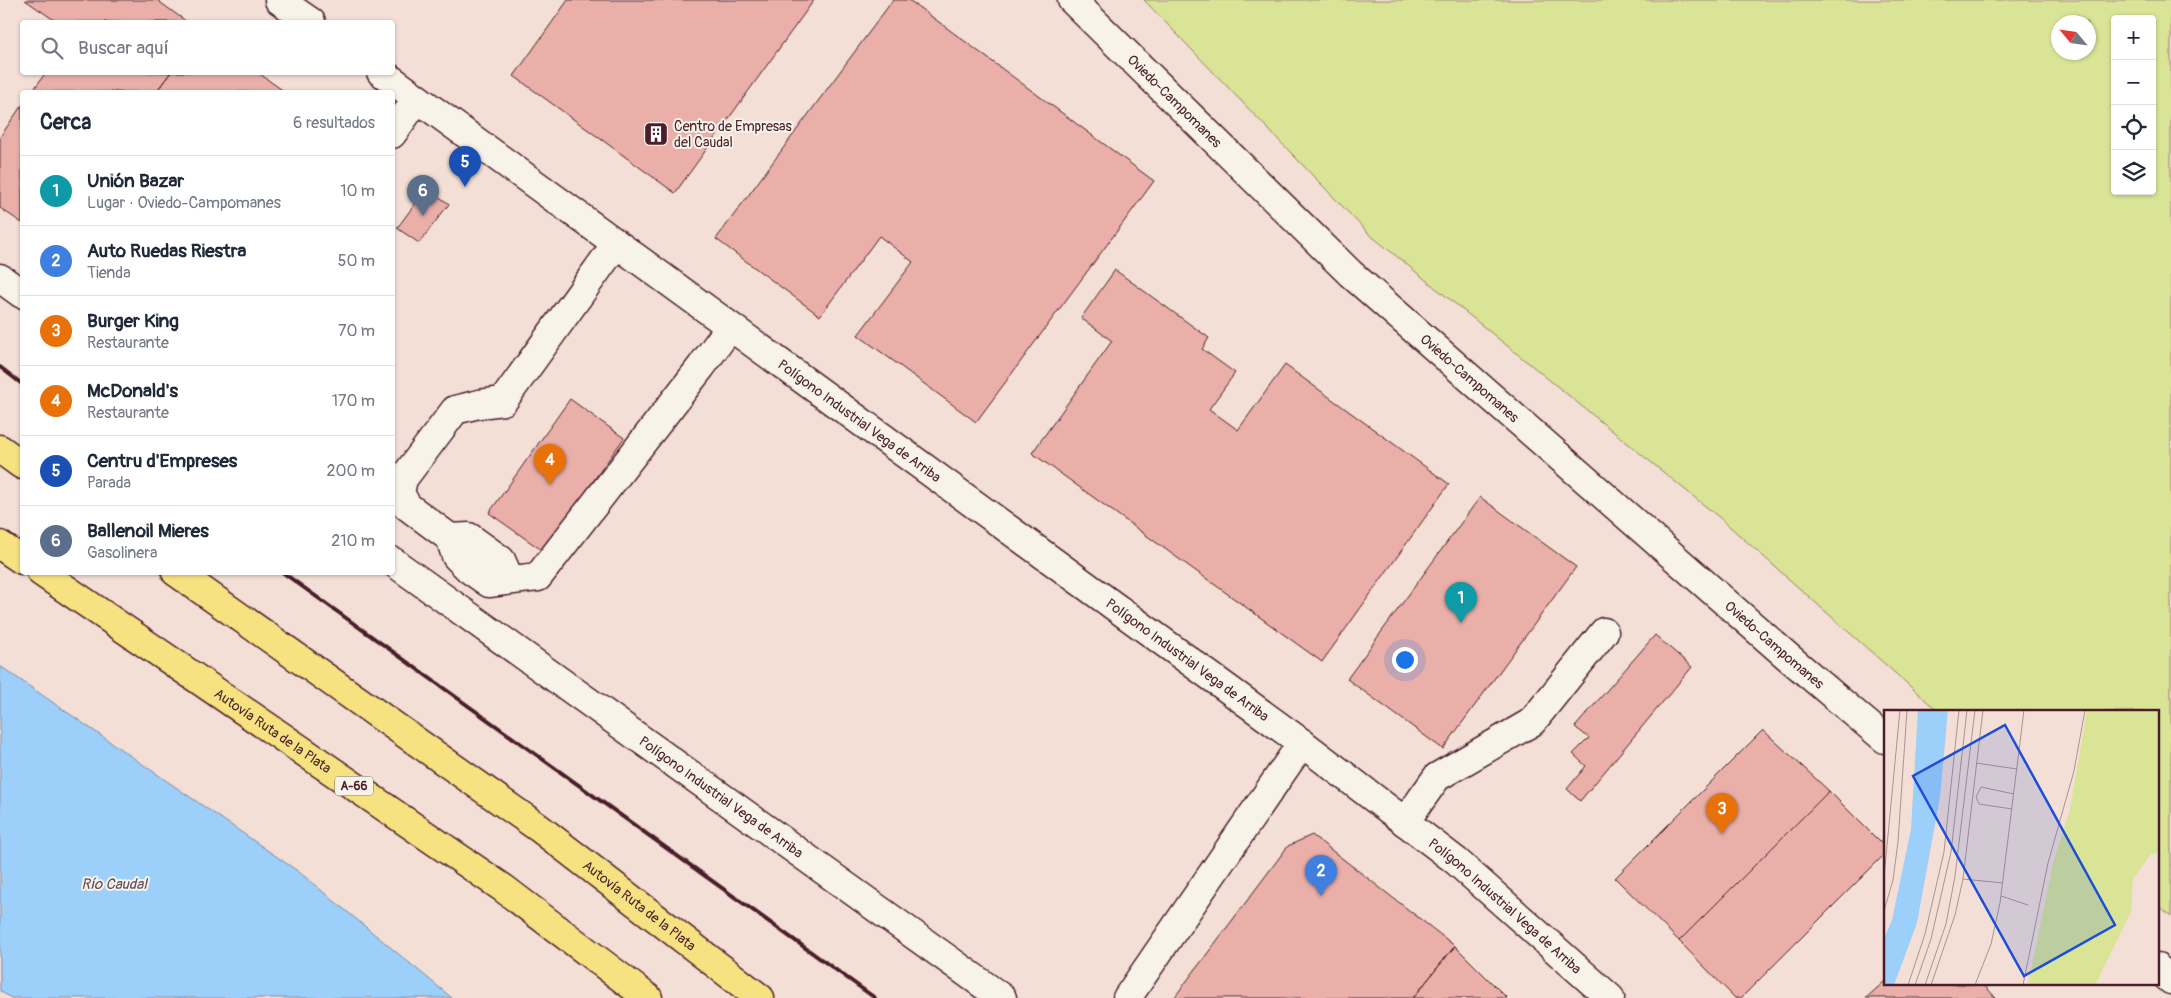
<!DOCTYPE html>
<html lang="es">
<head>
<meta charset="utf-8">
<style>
  :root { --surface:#fff; --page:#f6f6f7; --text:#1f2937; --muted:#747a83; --line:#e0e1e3; --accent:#0b8043 }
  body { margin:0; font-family:Pangolin,sans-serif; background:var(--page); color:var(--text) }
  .controls { position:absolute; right:15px; top:15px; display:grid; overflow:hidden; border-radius:5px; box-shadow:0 1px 4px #0004 }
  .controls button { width:45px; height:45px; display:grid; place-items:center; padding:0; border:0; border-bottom:1px solid var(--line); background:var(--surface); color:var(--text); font:25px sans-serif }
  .compass { position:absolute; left:2051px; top:15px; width:45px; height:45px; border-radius:50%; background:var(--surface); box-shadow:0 1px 4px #0004; rotate:299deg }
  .you { position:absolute; left:1404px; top:659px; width:18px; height:18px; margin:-12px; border:4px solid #fff; border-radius:50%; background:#1a73e8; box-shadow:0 0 0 8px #1a73e833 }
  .badge { display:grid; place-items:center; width:32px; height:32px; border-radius:50%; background:var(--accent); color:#fff; font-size:16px; font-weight:700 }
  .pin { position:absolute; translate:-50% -41px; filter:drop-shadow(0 1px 2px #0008) }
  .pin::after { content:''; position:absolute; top:26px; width:18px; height:15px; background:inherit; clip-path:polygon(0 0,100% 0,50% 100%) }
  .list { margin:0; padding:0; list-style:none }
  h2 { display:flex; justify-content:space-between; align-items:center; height:65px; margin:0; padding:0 20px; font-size:21px }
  h2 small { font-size:16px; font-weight:400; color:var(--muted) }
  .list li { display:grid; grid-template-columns:32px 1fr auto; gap:15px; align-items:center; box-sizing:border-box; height:70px; padding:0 20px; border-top:1px solid var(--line) }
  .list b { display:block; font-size:19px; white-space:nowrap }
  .list p { margin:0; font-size:16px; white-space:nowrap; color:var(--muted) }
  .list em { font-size:16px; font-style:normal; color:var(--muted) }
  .icon { flex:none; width:28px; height:28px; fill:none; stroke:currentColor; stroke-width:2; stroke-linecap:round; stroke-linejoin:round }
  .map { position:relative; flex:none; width:2171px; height:998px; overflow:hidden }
  .search { position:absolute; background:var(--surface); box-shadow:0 1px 4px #0004; left:20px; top:20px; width:375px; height:55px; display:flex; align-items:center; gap:12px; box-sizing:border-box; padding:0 18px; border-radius:5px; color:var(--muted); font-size:19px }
  .panel { position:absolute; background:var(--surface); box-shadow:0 1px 4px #0004; left:20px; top:90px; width:375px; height:485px; border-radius:5px }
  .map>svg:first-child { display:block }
  .green { fill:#d9e497; stroke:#928261; fill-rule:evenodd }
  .water { fill:#9ccff9; stroke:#7b89a7 }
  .building { fill:#eaafa9; stroke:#4a1f2b }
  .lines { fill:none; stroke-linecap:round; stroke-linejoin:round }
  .minor-casing { stroke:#4a1f2b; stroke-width:31 }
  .highway-casing { stroke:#4a1f2b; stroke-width:31 }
  .minor { stroke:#f7f3e8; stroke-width:28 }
  .highway { stroke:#f7e281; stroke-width:28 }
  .rail { stroke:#4a1f2b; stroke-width:4 }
  .labels { text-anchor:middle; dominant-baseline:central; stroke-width:4; stroke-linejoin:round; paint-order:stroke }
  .shield { fill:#f7f3e8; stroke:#7e5f64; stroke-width:1 }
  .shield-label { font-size:12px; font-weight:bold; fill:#4a1f2b }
  .street-label { font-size:14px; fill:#4a1f2b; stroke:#f7f3e8 }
  .poi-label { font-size:14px; fill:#4a1f2b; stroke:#f7f3e8; text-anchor:start }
  .water-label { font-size:15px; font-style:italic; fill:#5e4b5e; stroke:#f7f3e8 }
  .inset-road { fill:none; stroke:#af9291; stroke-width:1 }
  .view { fill:#1d4ed8; fill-opacity:0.15; stroke:#1d4ed8; stroke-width:2.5 }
  .inset-edge { fill:none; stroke:#4a1f2b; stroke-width:2.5 }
</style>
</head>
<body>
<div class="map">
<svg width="2171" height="998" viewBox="0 0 2171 998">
  <rect width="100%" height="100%" fill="#f3dfd5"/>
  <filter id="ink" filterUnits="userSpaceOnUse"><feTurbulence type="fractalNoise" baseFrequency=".02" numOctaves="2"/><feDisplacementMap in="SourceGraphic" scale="10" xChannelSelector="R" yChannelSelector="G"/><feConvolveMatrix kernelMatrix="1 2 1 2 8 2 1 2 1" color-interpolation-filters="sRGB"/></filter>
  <g filter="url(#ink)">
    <!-- green -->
    <path class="green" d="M 1144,0 L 2171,0 L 2171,916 L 2157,904 L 2157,712 L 1939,712 L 1720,518 L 1369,234 ZM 2115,19 L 2152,19 L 2152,191 L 2115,191 ZM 2058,22 L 2088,22 L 2088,52 L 2058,52 Z"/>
    <!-- water -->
    <path class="water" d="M 0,666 L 299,872 L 452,998 L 11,998 L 0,991 Z"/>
    <!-- building -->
    <path class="building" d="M 25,0 L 157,0 L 187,22 L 57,22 Z
      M 568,0 L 814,0 L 675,193 L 514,76 Z
      M 893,0 L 909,0 L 1154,181 L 976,422 L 858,335 L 913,262 L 879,236 L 820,316 L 716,239 Z
      M 46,72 L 171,72 L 156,92 L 32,92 Z
      M 171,72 L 257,72 L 285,92 L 156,92 Z
      M 22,105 L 22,223 L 0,208 L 0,137 Z
      M 427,188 L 449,204 L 419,243 L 397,228 Z
      M 1115,270 L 1209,338 L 1202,349 L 1235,373 L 1209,409 L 1238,430 L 1285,365 L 1449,484 L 1322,662 L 1032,453 L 1112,341 L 1081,318 Z
      M 570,399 L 624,438 L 543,551 L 489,513 Z
      M 1480,497 L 1576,567 L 1443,749 L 1347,679 Z
      M 1655,635 L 1692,667 L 1580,801 L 1567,789 L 1586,766 L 1573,754 L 1589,738 L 1575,727 Z
      M 1763,730 L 1829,791 L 1679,941 L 1615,878 Z
      M 1829,791 L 1885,847 L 1885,854 L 1741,998 L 1735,998 L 1679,941 Z
      M 1312,835 L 1455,946 L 1413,998 L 1174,998 L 1288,846 Z
      M 1455,946 L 1507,998 L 1413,998 Z
      M 1885,981 L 1885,984 L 1983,984 L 1996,998 L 1866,998 Z"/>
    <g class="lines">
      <defs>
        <g id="minor">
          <path d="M 279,0 L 311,22"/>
          <path id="s1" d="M 1072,0 L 1351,274 L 1787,656 L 1885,739"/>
          <path id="s2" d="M 381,72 L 1302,743 L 1456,861 L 1610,998"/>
          <path d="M 392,134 L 417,99"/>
          <path d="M 616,244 L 503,401 L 479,404 L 455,410 L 403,479 L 400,493 L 407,506 L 450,538 L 456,556 L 469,569 L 489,583 L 538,577 L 701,367 L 730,327"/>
          <path d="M 0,278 L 22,294"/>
          <path d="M 450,538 L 469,537 L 501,560 L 510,580"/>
          <path id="s3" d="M 392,561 L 1002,998"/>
          <path d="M 1405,822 L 1437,777 L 1532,722 L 1604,632"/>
          <path d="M 2157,968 L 2171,980"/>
          <path d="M 1127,998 L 1302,743"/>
        </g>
        <g id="highway">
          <path d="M 0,449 L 22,465"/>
          <path d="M 0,545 L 22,560"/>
          <path id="s4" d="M 41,572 L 503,888 L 648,998"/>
          <path id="s5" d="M 176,572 L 539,828 L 760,998"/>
        </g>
      </defs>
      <!-- minor casing -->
      <use href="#minor" class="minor-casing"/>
      <!-- highway casing -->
      <use href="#highway" class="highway-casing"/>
      <!-- minor -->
      <use href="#minor" class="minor"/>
      <!-- highway -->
      <use href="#highway" class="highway"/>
      <!-- rail -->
      <path class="rail" d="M 0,367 L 22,384
        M 282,572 L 875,998"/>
    </g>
  </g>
  <!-- icons -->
  <defs>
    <symbol id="building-square" viewBox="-11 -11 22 22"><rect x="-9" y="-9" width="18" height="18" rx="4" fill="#4a1f2b" stroke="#f7f3e8"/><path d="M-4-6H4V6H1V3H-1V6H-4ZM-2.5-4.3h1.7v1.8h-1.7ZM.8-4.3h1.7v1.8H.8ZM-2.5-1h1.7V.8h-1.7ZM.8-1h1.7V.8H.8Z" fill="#fff"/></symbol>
  </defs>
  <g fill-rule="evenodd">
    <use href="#building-square" x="642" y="120" width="28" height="28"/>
  </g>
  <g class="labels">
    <!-- shield labels -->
    <rect class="shield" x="335" y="776.5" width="38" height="19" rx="4"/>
    <g class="shield-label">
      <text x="354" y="786">A-66</text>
    </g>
    <!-- street labels -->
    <g class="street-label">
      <text stroke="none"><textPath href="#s1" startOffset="144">Oviedo-Campomanes</textPath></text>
      <text stroke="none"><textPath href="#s1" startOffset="549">Oviedo-Campomanes</textPath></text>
      <text stroke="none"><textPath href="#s2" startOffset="592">Polígono Industrial Vega de Arriba</textPath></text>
      <text stroke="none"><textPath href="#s1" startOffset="954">Oviedo-Campomanes</textPath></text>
      <text stroke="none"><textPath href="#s2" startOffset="998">Polígono Industrial Vega de Arriba</textPath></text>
      <text stroke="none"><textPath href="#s4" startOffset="281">Autovía Ruta de la Plata</textPath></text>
      <text stroke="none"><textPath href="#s3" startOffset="405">Polígono Industrial Vega de Arriba</textPath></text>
      <text stroke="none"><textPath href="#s5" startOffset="571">Autovía Ruta de la Plata</textPath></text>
      <text stroke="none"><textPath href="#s2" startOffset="1400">Polígono Industrial Vega de Arriba</textPath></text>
    </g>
    <!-- poi labels -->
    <g class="poi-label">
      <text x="674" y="126">Centro de Empresas<tspan x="674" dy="16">del Caudal</tspan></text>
    </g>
    <!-- water labels -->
    <g class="water-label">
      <text x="114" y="884">Río Caudal</text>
    </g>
  </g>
  <!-- overview -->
  <g transform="translate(1884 710)">
    <rect width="275" height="275" fill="#f3dfd5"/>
    <path d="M 203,0 L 275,0 L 275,143 L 267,144 L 249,169 L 247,202 L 211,275 L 144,275 L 169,153 L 186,99 Z" fill="#d9e497"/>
    <path d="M 34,0 L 64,0 L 56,87 L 33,213 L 10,275 L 0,275 L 0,229 L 8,210 L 27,119 Z" fill="#9ccff9"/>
    <path class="inset-road" d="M 92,53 L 133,59M 128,99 L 95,94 L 92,87 L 97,77 L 130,84M 0,167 L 16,0M 79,169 L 119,173M 117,186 L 144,195M 0,201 L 9,170 L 14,132 L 23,0M 24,275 L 41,224 L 60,142 L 75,0M 31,275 L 47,229 L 67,142 L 83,0M 41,275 L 62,214 L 71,166 L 91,0M 47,275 L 71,205 L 79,169 L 99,0M 91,275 L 107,234 L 116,193 L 140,0M 139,275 L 164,153 L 190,61 L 201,0"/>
    <path class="view" d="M 121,15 L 231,215 L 140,266 L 29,66 Z"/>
    <rect width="275" height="275" class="inset-edge"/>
  </g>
</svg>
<div class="controls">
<button>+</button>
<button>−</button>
<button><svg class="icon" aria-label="locate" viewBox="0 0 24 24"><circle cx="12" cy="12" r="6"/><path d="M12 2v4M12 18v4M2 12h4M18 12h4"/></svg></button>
<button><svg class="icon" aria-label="layers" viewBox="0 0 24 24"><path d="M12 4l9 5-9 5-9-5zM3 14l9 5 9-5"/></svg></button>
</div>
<svg class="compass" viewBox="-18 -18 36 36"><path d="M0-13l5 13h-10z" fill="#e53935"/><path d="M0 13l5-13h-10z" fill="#747a83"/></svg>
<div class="you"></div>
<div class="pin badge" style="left:1461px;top:623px;background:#0f9aa8">1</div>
<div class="pin badge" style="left:1321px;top:896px;background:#3f7fe0">2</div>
<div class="pin badge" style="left:1722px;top:834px;background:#e8710a">3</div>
<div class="pin badge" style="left:550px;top:485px;background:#e8710a">4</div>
<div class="pin badge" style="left:465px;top:187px;background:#1a4fb4">5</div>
<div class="pin badge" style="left:423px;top:216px;background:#5c6f8a">6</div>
<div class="search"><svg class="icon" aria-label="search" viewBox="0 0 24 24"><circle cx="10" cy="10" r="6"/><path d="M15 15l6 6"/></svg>Buscar aquí</div>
<section class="panel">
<h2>Cerca<small>6 resultados</small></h2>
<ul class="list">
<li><span class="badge" style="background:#0f9aa8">1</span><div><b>Unión Bazar</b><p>Lugar · Oviedo-Campomanes</p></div><em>10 m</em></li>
<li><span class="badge" style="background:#3f7fe0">2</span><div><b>Auto Ruedas Riestra</b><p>Tienda</p></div><em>50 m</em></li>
<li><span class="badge" style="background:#e8710a">3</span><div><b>Burger King</b><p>Restaurante</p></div><em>70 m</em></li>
<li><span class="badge" style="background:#e8710a">4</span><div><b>McDonald's</b><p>Restaurante</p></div><em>170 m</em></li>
<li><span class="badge" style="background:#1a4fb4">5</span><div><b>Centru d'Empreses</b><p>Parada</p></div><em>200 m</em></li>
<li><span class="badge" style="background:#5c6f8a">6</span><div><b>Ballenoil Mieres</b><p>Gasolinera</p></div><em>210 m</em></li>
</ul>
</section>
</div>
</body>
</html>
